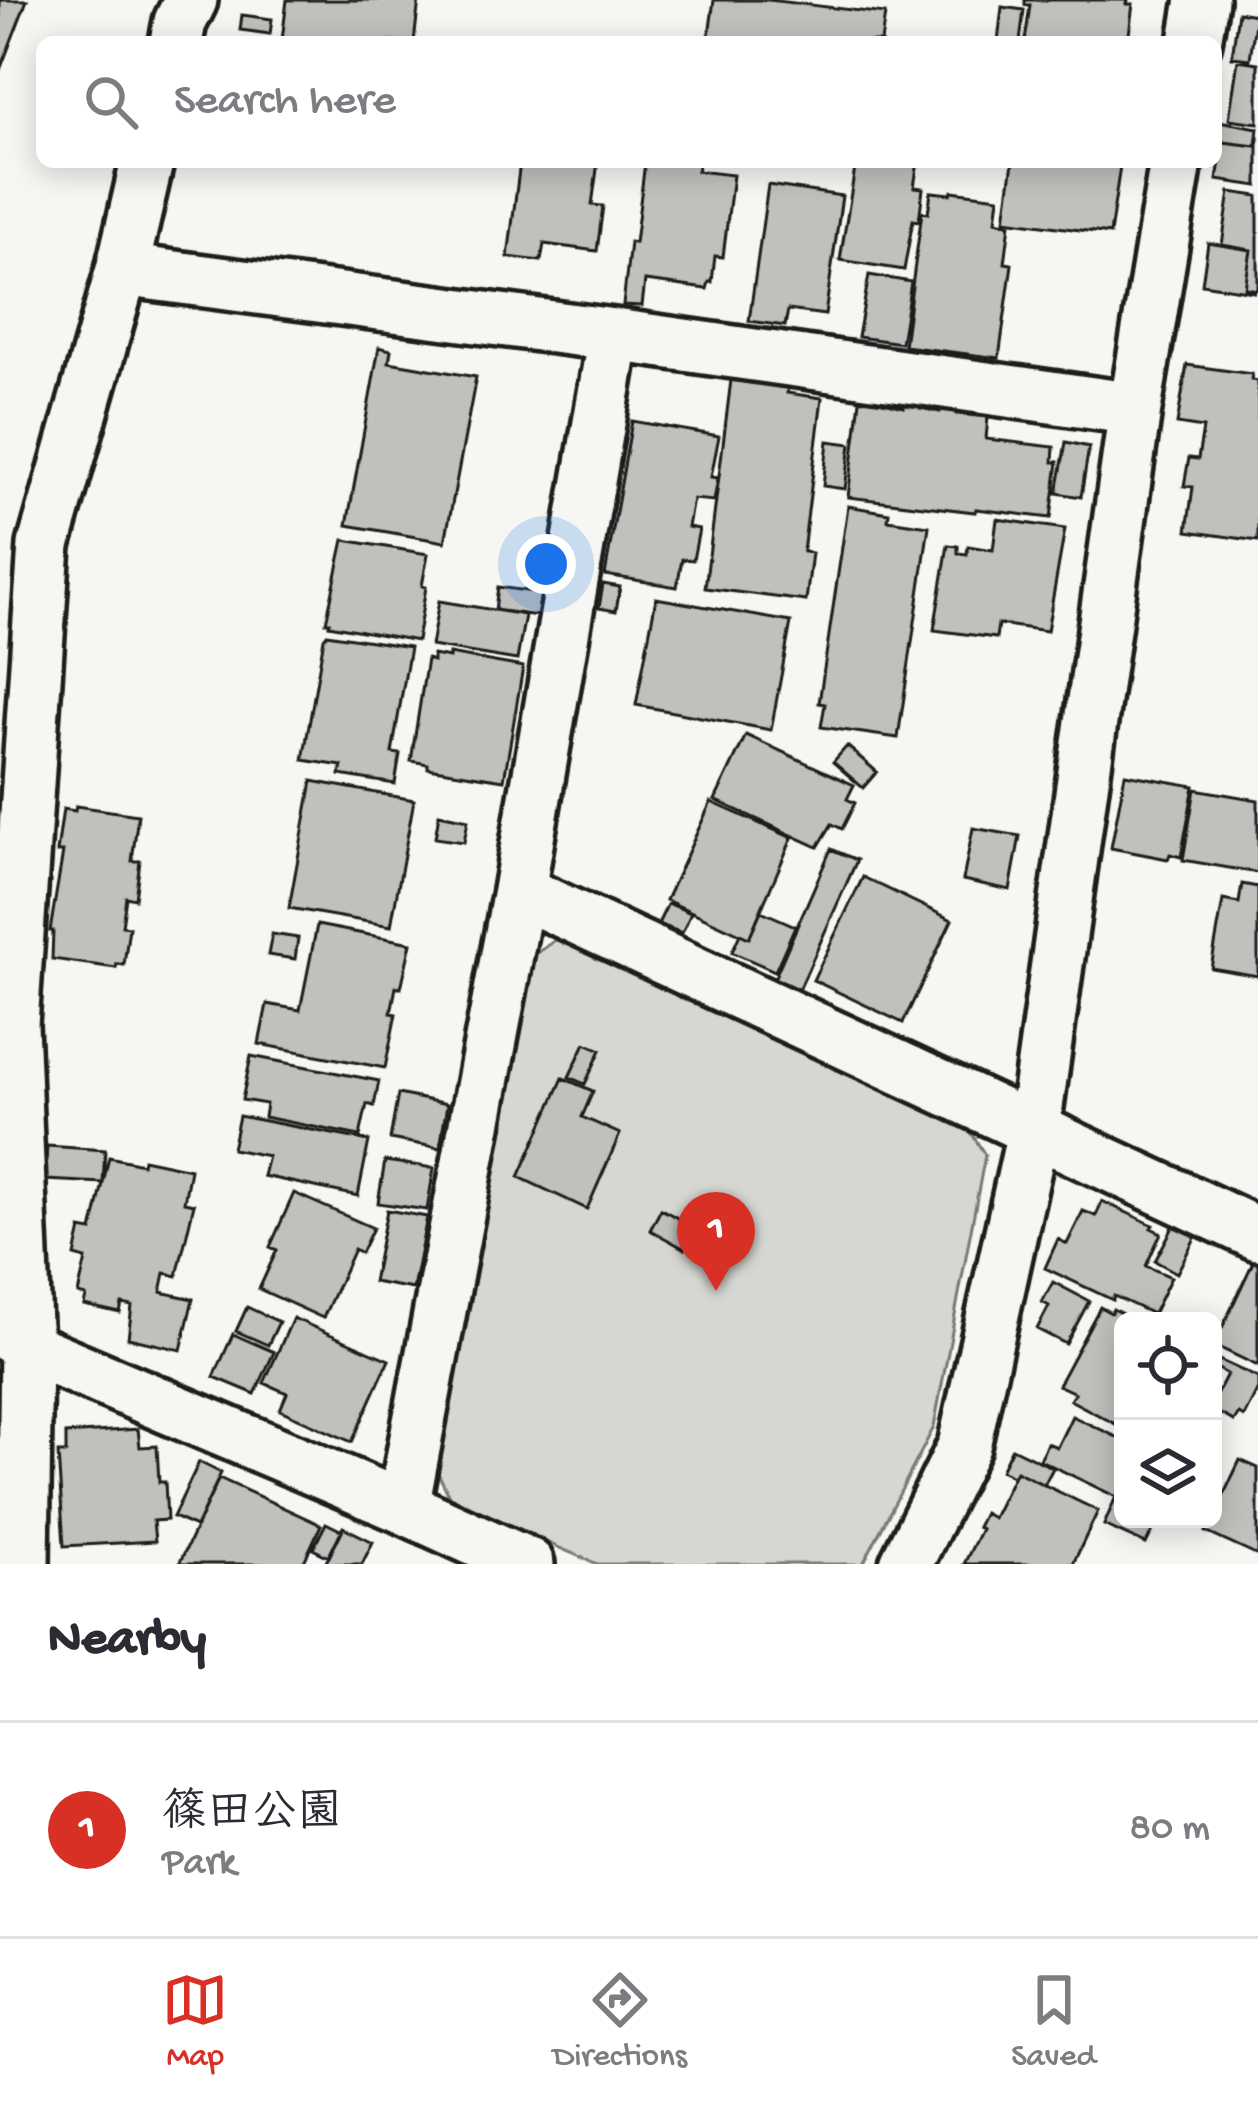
<!DOCTYPE html>
<html lang="en">
<head>
<meta charset="utf-8">
<style>
  :root { --surface:#fff; --page:#f2f2f3; --text:#2b2b33; --muted:#7c7c81; --line:#e1e1e2; --accent:#d93025 }
  body { margin:0; font-family:"Gochi Hand","Klee One",sans-serif; background:var(--page); color:var(--text) }
  .controls { position:absolute; right:36px; bottom:36px; display:grid; overflow:hidden; border-radius:18px; box-shadow:0 6px 30px #0003 }
  .controls button { width:108px; height:108px; display:grid; place-items:center; padding:0; border:0; border-bottom:3px solid var(--line); background:var(--surface); color:var(--text); font:60px sans-serif }
  .you { position:absolute; left:546px; top:564px; width:42px; height:42px; margin:-30px; border:9px solid #fff; border-radius:50%; background:#1a73e8; box-shadow:0 0 0 18px #1a73e833 }
  .badge { display:grid; place-items:center; width:78px; height:78px; border-radius:50%; background:var(--accent); color:#fff; font-size:39px; font-weight:700 }
  .pin { position:absolute; translate:-50% -99px; filter:drop-shadow(0 3px 6px #0008) }
  .pin::after { content:''; position:absolute; top:63px; width:42px; height:36px; background:inherit; clip-path:polygon(0 0,100% 0,50% 100%) }
  .list { margin:0; padding:0; list-style:none }
  h2 { display:flex; justify-content:space-between; align-items:center; height:156px; margin:0; padding:0 48px; font-size:51px }
  h2 small { font-size:39px; font-weight:400; color:var(--muted) }
  .list li { display:grid; grid-template-columns:78px 1fr auto; gap:36px; align-items:center; box-sizing:border-box; height:216px; padding:0 48px; border-top:3px solid var(--line) }
  .list b { display:block; font-size:45px; white-space:nowrap }
  .list p { margin:0; font-size:39px; white-space:nowrap; color:var(--muted) }
  .list em { font-size:39px; font-style:normal; color:var(--muted) }
  .icon { flex:none; width:66px; height:66px; fill:none; stroke:currentColor; stroke-width:2; stroke-linecap:round; stroke-linejoin:round }
  .map { position:relative; flex:none; width:1258px; height:1564px; overflow:hidden }
  .search { position:absolute; background:var(--surface); box-shadow:0 6px 30px #0003; left:36px; right:36px; top:36px; height:132px; display:flex; align-items:center; gap:30px; box-sizing:border-box; padding:0 42px; border-radius:18px; color:var(--muted); font-size:45px }
  .sheet { height:372px; background:var(--surface) }
  nav { display:flex; justify-content:space-around; align-items:center; box-sizing:border-box; height:168px; border-top:3px solid var(--line); background:var(--surface); font-size:33px; color:var(--muted) }
  nav a { display:grid; justify-items:center; gap:6px }
  nav .on { color:var(--accent) }
  .map>svg:first-child { display:block }
  .green { fill:#d6d6d2; stroke:#797977; stroke-width:3 }
  .building { fill:#c0c0bd; stroke:#1c1c1c; stroke-width:3 }
  .lines { fill:none; stroke-linecap:round; stroke-linejoin:round }
  .minor-casing { stroke:#1c1c1c; stroke-width:60 }
  .minor { stroke:#f6f6f2; stroke-width:51 }
</style>
</head>
<body>
<div class="map">
<svg width="1258" height="1564" viewBox="0 0 1258 1564">
  <rect width="100%" height="100%" fill="#f6f6f2"/>
  <filter id="ink" filterUnits="userSpaceOnUse"><feTurbulence type="fractalNoise" baseFrequency=".00833" numOctaves="2"/><feDisplacementMap in="SourceGraphic" scale="24" xChannelSelector="R" yChannelSelector="G"/><feConvolveMatrix kernelMatrix="1 2 1 2 8 2 1 2 1" color-interpolation-filters="sRGB"/></filter>
  <g filter="url(#ink)">
    <!-- green -->
    <path class="green" d="M 558,938 L 969,1129 L 985,1155 L 934,1427 L 863,1564 L 597,1564 L 452,1502 L 438,1473 L 534,955 Z"/>
    <!-- building -->
    <path class="building" d="M 0,0 L 27,0 L 0,70 Z
      M 287,0 L 419,0 L 414,42 L 282,40 Z
      M 714,0 L 769,0 L 885,14 L 881,42 L 708,42 Z
      M 1025,0 L 1128,0 L 1127,4 L 1133,4 L 1128,42 L 1025,42 L 1030,5 L 1025,5 Z
      M 1002,7 L 1024,10 L 1020,42 L 998,42 Z
      M 1238,12 L 1256,15 L 1250,59 L 1232,57 Z
      M 242,15 L 272,19 L 270,34 L 240,30 Z
      M 1238,60 L 1258,63 L 1258,123 L 1229,119 Z
      M 1219,121 L 1258,128 L 1256,146 L 1223,142 L 1222,147 L 1216,146 Z
      M 1258,135 L 1258,186 L 1217,180 L 1223,142 L 1256,146 Z
      M 520,162 L 598,162 L 592,205 L 603,206 L 597,251 L 544,244 L 541,261 L 508,257 Z
      M 645,162 L 699,162 L 697,171 L 733,175 L 723,257 L 715,256 L 712,282 L 709,282 L 707,289 L 645,281 L 642,306 L 623,305 L 630,242 L 635,243 Z
      M 856,162 L 918,162 L 914,187 L 923,188 L 919,221 L 913,220 L 904,270 L 840,260 Z
      M 1013,162 L 1086,162 L 1120,166 L 1110,234 L 1005,220 Z
      M 768,185 L 842,196 L 825,315 L 788,310 L 785,326 L 749,321 Z
      M 952,191 L 999,197 L 996,221 L 1010,224 L 1005,263 L 1012,264 L 999,358 L 904,346 L 922,212 L 928,213 L 931,192 L 951,194 Z
      M 1230,192 L 1258,196 L 1258,290 L 1245,288 L 1251,250 L 1222,245 Z
      M 1208,243 L 1251,250 L 1245,288 L 1255,290 L 1254,292 L 1202,284 Z
      M 869,275 L 911,282 L 901,343 L 858,337 Z
      M 379,347 L 391,350 L 389,362 L 476,377 L 445,542 L 347,525 Z
      M 1187,365 L 1252,374 L 1251,380 L 1258,381 L 1258,541 L 1187,531 L 1193,487 L 1184,486 L 1189,458 L 1198,459 L 1203,428 L 1177,424 Z
      M 731,380 L 788,388 L 787,393 L 822,398 L 803,552 L 812,553 L 806,601 L 705,588 Z
      M 872,399 L 904,407 L 904,403 L 920,406 L 920,408 L 940,412 L 941,408 L 956,410 L 956,414 L 988,417 L 986,439 L 1054,447 L 1053,462 L 1058,462 L 1051,518 L 976,509 L 975,512 L 848,497 L 860,400 Z
      M 632,421 L 719,436 L 711,477 L 718,478 L 714,501 L 693,499 L 688,527 L 699,529 L 693,560 L 682,559 L 677,587 L 605,575 Z
      M 828,441 L 851,444 L 845,489 L 823,486 Z
      M 1066,442 L 1089,447 L 1081,497 L 1057,493 Z
      M 848,506 L 889,513 L 888,520 L 929,526 L 898,738 L 821,727 L 825,704 L 819,703 Z
      M 997,519 L 1065,529 L 1047,631 L 998,624 L 996,638 L 934,630 L 948,545 L 958,546 L 958,553 L 967,554 L 968,546 L 993,550 Z
      M 344,540 L 428,554 L 422,586 L 426,587 L 417,641 L 329,625 L 330,622 L 326,622 Z
      M 603,584 L 620,587 L 616,611 L 599,608 Z
      M 498,587 L 541,593 L 538,616 L 495,610 Z
      M 656,598 L 791,622 L 771,730 L 636,705 Z
      M 439,601 L 525,615 L 517,660 L 431,646 Z
      M 327,634 L 410,647 L 392,753 L 400,754 L 395,784 L 340,775 L 342,766 L 303,760 L 324,638 Z
      M 449,654 L 523,667 L 504,780 L 428,768 L 428,764 L 411,761 L 427,659 L 433,661 L 433,655 L 449,658 Z
      M 746,735 L 854,785 L 847,799 L 855,803 L 842,829 L 832,824 L 818,847 L 715,800 Z
      M 847,746 L 877,772 L 863,788 L 833,762 Z
      M 1125,774 L 1194,786 L 1181,857 L 1170,854 L 1168,859 L 1111,848 Z
      M 312,781 L 414,800 L 391,926 L 289,908 Z
      M 1195,789 L 1258,800 L 1258,873 L 1183,860 Z
      M 711,802 L 792,838 L 749,938 L 666,900 Z
      M 76,806 L 138,815 L 132,861 L 140,861 L 135,899 L 126,897 L 122,926 L 129,927 L 124,965 L 117,964 L 116,968 L 52,959 L 53,931 L 50,931 L 63,852 L 57,852 L 63,809 L 75,811 Z
      M 439,814 L 468,820 L 464,842 L 435,838 Z
      M 973,828 L 1020,836 L 1010,890 L 963,880 Z
      M 831,849 L 857,860 L 799,990 L 774,979 Z
      M 863,877 L 952,920 L 903,1023 L 813,980 Z
      M 1242,884 L 1258,887 L 1258,976 L 1211,968 L 1223,900 L 1239,903 Z
      M 668,903 L 691,913 L 682,933 L 658,924 Z
      M 761,911 L 795,926 L 775,971 L 732,952 L 740,934 L 749,938 Z
      M 317,925 L 411,943 L 401,988 L 396,987 L 391,1013 L 396,1014 L 385,1068 L 259,1044 L 267,1004 L 300,1010 Z
      M 272,934 L 298,938 L 295,959 L 268,955 Z
      M 585,1043 L 601,1050 L 585,1084 L 569,1077 Z
      M 251,1056 L 379,1081 L 374,1106 L 367,1104 L 360,1136 L 264,1117 L 266,1104 L 242,1100 Z
      M 563,1078 L 593,1091 L 582,1117 L 620,1134 L 587,1209 L 519,1177 Z
      M 398,1094 L 447,1104 L 440,1148 L 390,1139 Z
      M 239,1116 L 369,1141 L 358,1196 L 263,1176 L 268,1156 L 232,1149 Z
      M 47,1146 L 105,1150 L 103,1183 L 45,1180 Z
      M 109,1157 L 142,1164 L 143,1159 L 190,1169 L 184,1202 L 194,1204 L 177,1276 L 165,1273 L 161,1292 L 193,1299 L 181,1350 L 128,1338 L 132,1306 L 122,1304 L 120,1313 L 84,1305 L 86,1296 L 78,1294 L 86,1259 L 75,1256 L 81,1229 L 92,1231 Z
      M 385,1161 L 434,1168 L 427,1210 L 378,1203 Z
      M 294,1193 L 373,1228 L 361,1253 L 354,1249 L 323,1318 L 259,1289 L 277,1250 L 270,1247 Z
      M 1102,1201 L 1153,1225 L 1151,1228 L 1161,1233 L 1146,1266 L 1171,1277 L 1153,1314 L 1114,1296 L 1113,1300 L 1045,1268 L 1058,1239 L 1067,1244 L 1083,1211 L 1096,1216 Z
      M 661,1209 L 696,1228 L 685,1249 L 650,1230 Z
      M 387,1210 L 427,1217 L 413,1289 L 373,1282 Z
      M 1174,1225 L 1196,1236 L 1177,1273 L 1155,1261 Z
      M 1254,1260 L 1258,1263 L 1258,1366 L 1214,1345 Z
      M 1053,1282 L 1089,1301 L 1066,1344 L 1037,1329 L 1049,1306 L 1042,1302 Z
      M 247,1307 L 279,1322 L 268,1345 L 236,1331 Z
      M 1100,1307 L 1111,1313 L 1113,1309 L 1135,1321 L 1123,1321 L 1123,1428 L 1070,1400 L 1075,1393 L 1058,1385 Z
      M 293,1318 L 389,1360 L 352,1442 L 280,1410 L 287,1393 L 264,1383 Z
      M 233,1334 L 274,1352 L 255,1394 L 214,1377 Z
      M 1217,1359 L 1258,1378 L 1258,1389 L 1244,1417 L 1239,1414 L 1234,1421 L 1213,1410 L 1213,1401 L 1227,1374 L 1213,1366 Z
      M 1072,1416 L 1123,1440 L 1123,1500 L 1040,1460 L 1047,1443 L 1057,1447 Z
      M 138,1429 L 140,1447 L 157,1446 L 159,1482 L 165,1482 L 167,1520 L 153,1521 L 155,1541 L 64,1546 L 58,1453 L 66,1453 L 66,1434 Z
      M 1012,1448 L 1053,1468 L 1044,1485 L 1016,1471 L 1013,1476 L 1001,1470 Z
      M 1240,1460 L 1258,1468 L 1258,1556 L 1206,1532 Z
      M 199,1462 L 221,1473 L 196,1527 L 173,1517 Z
      M 1016,1471 L 1098,1511 L 1073,1564 L 964,1564 L 981,1529 L 977,1527 L 984,1513 L 993,1518 Z
      M 219,1478 L 321,1525 L 303,1564 L 179,1564 Z
      M 1115,1499 L 1123,1502 L 1123,1519 L 1158,1519 L 1146,1544 L 1104,1525 Z
      M 326,1523 L 342,1531 L 329,1557 L 313,1549 Z
      M 343,1527 L 373,1542 L 362,1564 L 325,1564 Z"/>
    <g class="lines">
      <defs>
        <path id="minor" d="M 176,42 L 180,22 L 191,0
          M 1195,42 L 1202,0
          M 122,270 L 614,335 L 1135,409
          M 519,891 L 1258,1234
          M 2,1331 L 26,1347 L 403,1507 L 528,1564
          M 403,1507 L 519,891 L 614,335
          M 23,1564 L 26,1347 L 12,1024 L 44,545 L 122,270 L 147,162
          M 906,1564 L 964,1446 L 1034,1128 L 1135,409 L 1176,162"/>
      </defs>
      <!-- minor casing -->
      <use href="#minor" class="minor-casing"/>
      <!-- minor -->
      <use href="#minor" class="minor"/>
    </g>
  </g>
</svg>
<div class="controls">
<button><svg class="icon" aria-label="locate" viewBox="0 0 24 24"><circle cx="12" cy="12" r="6"/><path d="M12 2v4M12 18v4M2 12h4M18 12h4"/></svg></button>
<button><svg class="icon" aria-label="layers" viewBox="0 0 24 24"><path d="M12 4l9 5-9 5-9-5zM3 14l9 5 9-5"/></svg></button>
</div>
<div class="you"></div>
<div class="pin badge" style="left:716px;top:1291px">1</div>
<div class="search"><svg class="icon" aria-label="search" viewBox="0 0 24 24"><circle cx="10" cy="10" r="6"/><path d="M15 15l6 6"/></svg>Search here</div>
</div>
<section class="sheet">
<h2>Nearby<small></small></h2>
<ul class="list">
<li><span class="badge">1</span><div><b>篠田公園</b><p>Park</p></div><em>80 m</em></li>
</ul>
</section>
<nav>
<a class="on"><svg class="icon" aria-label="map" viewBox="0 0 24 24"><path d="M3 6l6-2 6 2 6-2v14l-6 2-6-2-6 2zM9 4v14M15 6v14"/></svg>Map</a>
<a><svg class="icon" aria-label="directions" viewBox="0 0 24 24"><path d="M12 3l9 9-9 9-9-9zM9 14v-3h6M13 9l2 2-2 2"/></svg>Directions</a>
<a><svg class="icon" aria-label="saved" viewBox="0 0 24 24"><path d="M7 4h10v16l-5-4-5 4z"/></svg>Saved</a>
</nav>
</body>
</html>
